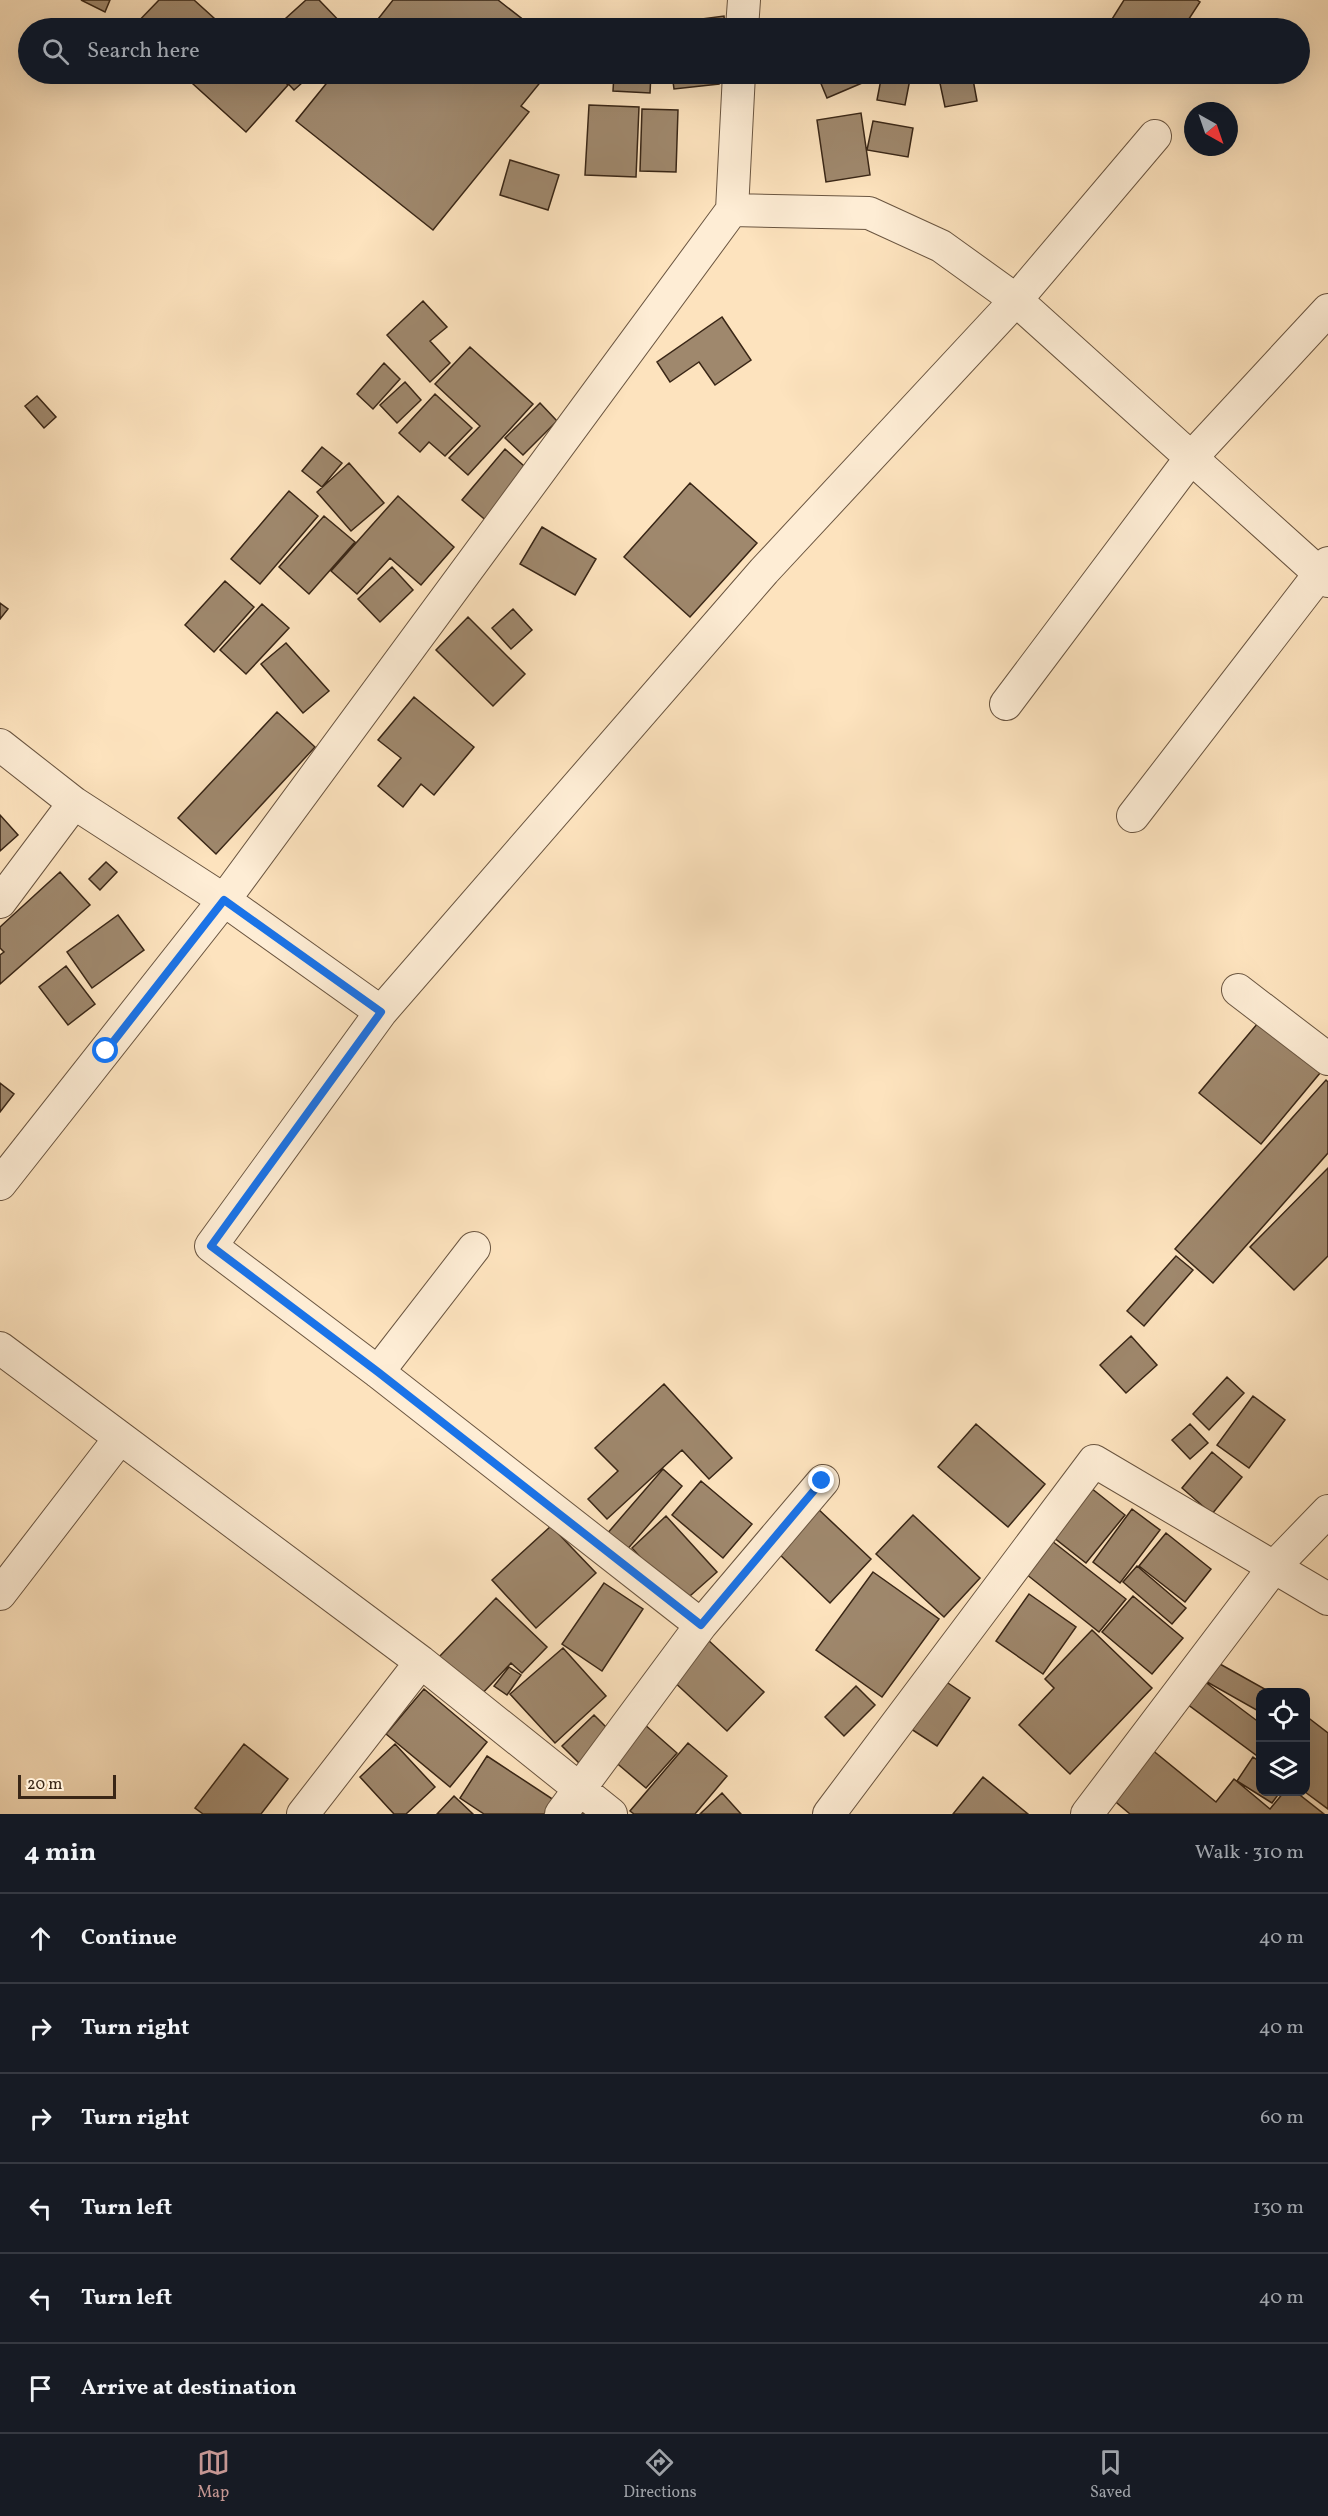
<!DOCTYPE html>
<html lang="en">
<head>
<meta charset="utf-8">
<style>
  :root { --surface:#171b24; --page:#242831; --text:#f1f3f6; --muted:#9ea1a6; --line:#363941; --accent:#c59692 }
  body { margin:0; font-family:Vollkorn,serif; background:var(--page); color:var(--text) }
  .controls { position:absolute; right:18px; bottom:18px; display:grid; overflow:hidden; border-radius:12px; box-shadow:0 6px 24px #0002 }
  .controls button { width:54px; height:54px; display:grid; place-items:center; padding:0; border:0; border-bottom:2px solid var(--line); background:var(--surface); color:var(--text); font:30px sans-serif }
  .compass { position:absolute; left:1184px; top:102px; width:54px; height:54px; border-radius:50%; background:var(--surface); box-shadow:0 6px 24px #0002; rotate:140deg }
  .scale { position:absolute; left:18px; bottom:15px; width:98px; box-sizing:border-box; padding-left:6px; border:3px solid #392616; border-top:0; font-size:16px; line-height:21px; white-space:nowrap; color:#392616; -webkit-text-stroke:4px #feedd5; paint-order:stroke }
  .stop { position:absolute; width:18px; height:18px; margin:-14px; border:4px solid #1a73e8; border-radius:50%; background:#fff }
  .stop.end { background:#1a73e8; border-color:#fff; box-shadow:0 2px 6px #0008 }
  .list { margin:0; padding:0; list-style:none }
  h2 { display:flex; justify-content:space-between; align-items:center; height:78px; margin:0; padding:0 24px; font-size:26px }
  h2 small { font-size:20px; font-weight:400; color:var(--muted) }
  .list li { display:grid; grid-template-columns:39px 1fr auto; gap:18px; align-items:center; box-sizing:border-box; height:90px; padding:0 24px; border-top:2px solid var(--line) }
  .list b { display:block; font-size:22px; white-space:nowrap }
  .list em { font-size:20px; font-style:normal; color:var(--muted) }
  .icon { flex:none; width:33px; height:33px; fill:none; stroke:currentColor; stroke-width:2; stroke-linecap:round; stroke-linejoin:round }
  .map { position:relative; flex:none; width:1328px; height:1814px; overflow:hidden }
  .search { position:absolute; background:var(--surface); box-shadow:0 6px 24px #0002; left:18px; right:18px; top:18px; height:66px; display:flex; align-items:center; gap:15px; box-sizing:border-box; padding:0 21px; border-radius:33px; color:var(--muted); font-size:22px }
  .sheet { height:618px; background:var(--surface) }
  nav { display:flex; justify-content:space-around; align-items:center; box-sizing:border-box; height:84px; border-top:2px solid var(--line); background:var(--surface); font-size:16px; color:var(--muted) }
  nav a { display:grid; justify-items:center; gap:3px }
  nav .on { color:var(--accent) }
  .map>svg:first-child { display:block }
  .building { fill:#9f886d; stroke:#392616; stroke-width:1.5 }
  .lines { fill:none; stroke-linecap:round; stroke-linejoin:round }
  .minor-casing { stroke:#6a5540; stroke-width:34 }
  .minor { stroke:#feedd5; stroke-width:32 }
  .route { stroke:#1a73e8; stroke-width:8 }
</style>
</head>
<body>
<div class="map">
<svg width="1328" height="1814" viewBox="0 0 1328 1814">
  <rect width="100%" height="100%" fill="#fde3be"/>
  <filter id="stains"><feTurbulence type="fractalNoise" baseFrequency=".00333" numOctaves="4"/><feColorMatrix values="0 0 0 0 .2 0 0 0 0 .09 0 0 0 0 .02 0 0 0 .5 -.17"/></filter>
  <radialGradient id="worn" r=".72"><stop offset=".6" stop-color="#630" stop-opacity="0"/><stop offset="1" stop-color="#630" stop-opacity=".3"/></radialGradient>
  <!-- building -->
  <path class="building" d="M 81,0 L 110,0 L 105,12 Z
    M 159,0 L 194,0 L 225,28 L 132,28 Z
    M 306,0 L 319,0 L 346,28 L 275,28 Z
    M 393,0 L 498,0 L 534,28 L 371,28 Z
    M 1124,0 L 1197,0 L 1200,2 L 1183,28 L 1110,28 L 1107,27 Z
    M 724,16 L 725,28 L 664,28 L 664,24 Z
    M 659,20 L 659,28 L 607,28 L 606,22 Z
    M 182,74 L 275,74 L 288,85 L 246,132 Z
    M 279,74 L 312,74 L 294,90 Z
    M 334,74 L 547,74 L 521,106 L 529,112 L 433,230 L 296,121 Z
    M 614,74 L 651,74 L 650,93 L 613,91 Z
    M 672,74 L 718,74 L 719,84 L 674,89 Z
    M 817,74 L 858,74 L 862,83 L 827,98 Z
    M 882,74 L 911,74 L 905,105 L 877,100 Z
    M 938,74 L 972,74 L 977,101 L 945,107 Z
    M 589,105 L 639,107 L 636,177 L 585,175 Z
    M 642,109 L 678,110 L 676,172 L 640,171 Z
    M 861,113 L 870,175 L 826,182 L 817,120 Z
    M 873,121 L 913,128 L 908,157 L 867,150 Z
    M 510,160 L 559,175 L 548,210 L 500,195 Z
    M 423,301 L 447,327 L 430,341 L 450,363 L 430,382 L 387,335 Z
    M 722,317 L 751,360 L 715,385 L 699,362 L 670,382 L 657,362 Z
    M 470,347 L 533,404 L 468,475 L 449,458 L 480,426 L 435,384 Z
    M 384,363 L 400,379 L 373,409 L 357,394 Z
    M 405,382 L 421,400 L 397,423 L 380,405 Z
    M 435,394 L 472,428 L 445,456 L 429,442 L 420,452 L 399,433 Z
    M 37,396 L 56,417 L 44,428 L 25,406 Z
    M 540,403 L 557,421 L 523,455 L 505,438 Z
    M 322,447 L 342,463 L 322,487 L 302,471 Z
    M 505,449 L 532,473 L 489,523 L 462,500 Z
    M 349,463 L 384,503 L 351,531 L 317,492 Z
    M 690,483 L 757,543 L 690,617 L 624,557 Z
    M 289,491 L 318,516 L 260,584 L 231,559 Z
    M 398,496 L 454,547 L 421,585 L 390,558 L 357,594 L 331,571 Z
    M 324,516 L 355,542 L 309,594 L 279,567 Z
    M 542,527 L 596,559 L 575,595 L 520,564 Z
    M 392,567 L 413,590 L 380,622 L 358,599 Z
    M 225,581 L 254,607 L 214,652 L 185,625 Z
    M 0,603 L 8,609 L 0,619 Z
    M 262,604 L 289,628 L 246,674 L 220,650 Z
    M 513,609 L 532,630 L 511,649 L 492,628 Z
    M 468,617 L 525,674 L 493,706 L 436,650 Z
    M 286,643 L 329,691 L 303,713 L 261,664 Z
    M 414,697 L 474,747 L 434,795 L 421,784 L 403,807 L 378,786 L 401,758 L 378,740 Z
    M 277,712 L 315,747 L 216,854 L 178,818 Z
    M 0,815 L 18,835 L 0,851 Z
    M 106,862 L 117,872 L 100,890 L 89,879 Z
    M 60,872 L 90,905 L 0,984 L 0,955 L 4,952 L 0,948 L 0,927 Z
    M 118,915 L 144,950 L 92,988 L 67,952 Z
    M 66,966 L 95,1004 L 68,1025 L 39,987 Z
    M 1258,1023 L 1320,1073 L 1261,1144 L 1199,1093 Z
    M 1326,1080 L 1328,1082 L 1328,1153 L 1213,1283 L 1175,1249 Z
    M 0,1083 L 14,1094 L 0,1112 Z
    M 1328,1168 L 1328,1256 L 1294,1290 L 1250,1247 Z
    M 1176,1256 L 1193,1270 L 1144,1326 L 1127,1311 Z
    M 1131,1336 L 1157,1365 L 1126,1393 L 1100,1365 Z
    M 1227,1377 L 1244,1393 L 1209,1430 L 1193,1414 Z
    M 664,1384 L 732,1458 L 709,1479 L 682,1450 L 607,1519 L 588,1499 L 618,1471 L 595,1448 Z
    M 1253,1396 L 1285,1420 L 1249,1468 L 1217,1445 Z
    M 976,1424 L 1045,1484 L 1008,1527 L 938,1467 Z
    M 1190,1424 L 1208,1443 L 1190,1459 L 1172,1440 Z
    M 1212,1452 L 1242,1477 L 1212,1514 L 1182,1488 Z
    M 663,1469 L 682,1486 L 625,1552 L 606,1535 Z
    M 701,1481 L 752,1524 L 723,1558 L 672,1515 Z
    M 1086,1484 L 1125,1515 L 1086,1563 L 1048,1533 Z
    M 816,1507 L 871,1559 L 830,1603 L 775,1550 Z
    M 1132,1509 L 1160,1530 L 1120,1583 L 1093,1562 Z
    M 913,1515 L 980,1578 L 944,1617 L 876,1554 Z
    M 666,1516 L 717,1572 L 682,1603 L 632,1548 Z
    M 551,1526 L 596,1573 L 536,1628 L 492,1580 Z
    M 1166,1533 L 1211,1569 L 1185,1602 L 1139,1566 Z
    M 1052,1541 L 1126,1599 L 1099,1632 L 1026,1574 Z
    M 1137,1566 L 1186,1608 L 1172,1624 L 1123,1582 Z
    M 873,1572 L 939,1619 L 882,1697 L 816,1650 Z
    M 604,1583 L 643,1609 L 602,1671 L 562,1644 Z
    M 1029,1594 L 1076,1627 L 1043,1674 L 996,1641 Z
    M 1133,1596 L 1183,1638 L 1152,1674 L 1102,1632 Z
    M 496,1598 L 547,1647 L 522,1673 L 511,1663 L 479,1697 L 438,1658 Z
    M 1092,1630 L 1152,1688 L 1070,1774 L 1019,1725 L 1054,1688 L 1045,1679 Z
    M 707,1639 L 764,1692 L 727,1731 L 670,1678 Z
    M 563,1648 L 606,1696 L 555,1743 L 510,1694 Z
    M 1211,1659 L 1270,1692 L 1260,1692 L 1260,1712 L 1200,1678 Z
    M 509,1667 L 521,1675 L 507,1695 L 494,1686 Z
    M 1196,1675 L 1260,1723 L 1260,1758 L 1179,1698 Z
    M 939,1677 L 970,1698 L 937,1746 L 905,1725 Z
    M 856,1686 L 875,1705 L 844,1736 L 825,1717 Z
    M 424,1689 L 487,1742 L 450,1787 L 386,1734 Z
    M 594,1715 L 616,1737 L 584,1768 L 562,1746 Z
    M 1306,1716 L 1328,1733 L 1328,1809 L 1305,1792 Z
    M 644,1724 L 677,1753 L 646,1788 L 613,1760 Z
    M 688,1743 L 727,1776 L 695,1814 L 634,1814 L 630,1811 Z
    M 244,1744 L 288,1779 L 261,1814 L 203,1814 L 195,1808 Z
    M 395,1744 L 435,1787 L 406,1814 L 394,1814 L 360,1777 Z
    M 1151,1749 L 1216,1802 L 1234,1779 L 1270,1809 L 1284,1792 L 1296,1792 L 1324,1814 L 1130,1814 L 1111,1798 Z
    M 487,1756 L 560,1804 L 553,1814 L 484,1814 L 460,1798 Z
    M 1253,1757 L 1260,1762 L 1260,1792 L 1280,1792 L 1272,1803 L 1237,1781 Z
    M 983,1777 L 1028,1814 L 953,1814 Z
    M 722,1793 L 741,1814 L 700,1814 Z
    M 454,1796 L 473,1814 L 437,1814 Z"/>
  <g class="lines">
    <defs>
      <path id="minor" d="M 742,28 L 744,0
        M 1155,136 L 1016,300 L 1328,581
        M 1006,704 L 1190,459 L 1328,310
        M 0,745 L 74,803 L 0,902
        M 74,803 L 224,900 L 381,1012 L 764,571 L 1016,300 L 941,246 L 869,213 L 732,210
        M 1133,816 L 1328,563
        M 1238,990 L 1328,1059
        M 381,1012 L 211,1246 L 378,1372 L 701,1625 L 561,1814
        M 0,1184 L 224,900 L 732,210 L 739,74
        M 0,1348 L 421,1662 L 611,1814
        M 378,1372 L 474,1248
        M 0,1594 L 120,1438
        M 701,1625 L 823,1481
        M 303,1814 L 421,1662
        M 829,1814 L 1094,1461 L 1328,1599
        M 1087,1814 L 1274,1567 L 1328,1511"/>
    </defs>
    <!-- minor casing -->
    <use href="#minor" class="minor-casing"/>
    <!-- minor -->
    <use href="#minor" class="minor"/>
  </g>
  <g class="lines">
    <!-- route -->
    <path class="route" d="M 106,1051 L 224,900 L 381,1012 L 211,1246 L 378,1372 L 701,1625 L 822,1481"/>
  </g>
  <rect width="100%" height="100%" filter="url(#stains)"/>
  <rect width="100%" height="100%" fill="url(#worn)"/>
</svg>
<div class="controls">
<button><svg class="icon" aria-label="locate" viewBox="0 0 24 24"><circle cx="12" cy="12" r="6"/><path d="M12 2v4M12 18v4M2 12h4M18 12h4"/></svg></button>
<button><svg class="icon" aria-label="layers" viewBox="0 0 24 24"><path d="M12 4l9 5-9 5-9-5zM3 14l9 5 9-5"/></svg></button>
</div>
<svg class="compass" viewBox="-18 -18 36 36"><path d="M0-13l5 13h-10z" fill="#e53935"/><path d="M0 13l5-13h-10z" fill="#9ea1a6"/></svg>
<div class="scale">20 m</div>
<div class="stop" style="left:106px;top:1051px"></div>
<div class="stop end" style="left:822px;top:1481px"></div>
<div class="search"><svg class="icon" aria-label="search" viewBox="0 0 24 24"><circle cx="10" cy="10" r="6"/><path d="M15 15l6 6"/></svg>Search here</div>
</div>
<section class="sheet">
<h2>4 min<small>Walk · 310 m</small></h2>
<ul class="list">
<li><svg class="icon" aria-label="ahead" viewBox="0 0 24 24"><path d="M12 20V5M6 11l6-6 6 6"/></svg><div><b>Continue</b></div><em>40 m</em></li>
<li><svg class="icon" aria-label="right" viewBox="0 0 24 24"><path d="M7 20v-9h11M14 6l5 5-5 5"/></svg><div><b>Turn right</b></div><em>40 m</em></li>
<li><svg class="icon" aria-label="right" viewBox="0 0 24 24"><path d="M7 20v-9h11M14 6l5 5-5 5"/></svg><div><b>Turn right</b></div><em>60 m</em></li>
<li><svg class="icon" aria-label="left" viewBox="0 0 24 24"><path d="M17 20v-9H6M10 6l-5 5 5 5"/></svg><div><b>Turn left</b></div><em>130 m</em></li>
<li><svg class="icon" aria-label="left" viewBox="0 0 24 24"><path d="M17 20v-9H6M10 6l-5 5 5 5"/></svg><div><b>Turn left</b></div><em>40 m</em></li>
<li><svg class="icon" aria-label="arrive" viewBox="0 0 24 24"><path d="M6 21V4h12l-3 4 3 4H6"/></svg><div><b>Arrive at destination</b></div></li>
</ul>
</section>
<nav>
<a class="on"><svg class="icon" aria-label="map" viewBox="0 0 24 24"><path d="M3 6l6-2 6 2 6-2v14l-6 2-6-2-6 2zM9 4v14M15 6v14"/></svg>Map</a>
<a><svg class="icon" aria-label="directions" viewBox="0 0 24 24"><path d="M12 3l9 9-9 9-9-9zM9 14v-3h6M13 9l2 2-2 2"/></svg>Directions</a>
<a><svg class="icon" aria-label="saved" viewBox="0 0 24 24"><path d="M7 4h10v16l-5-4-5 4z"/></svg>Saved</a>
</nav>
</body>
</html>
